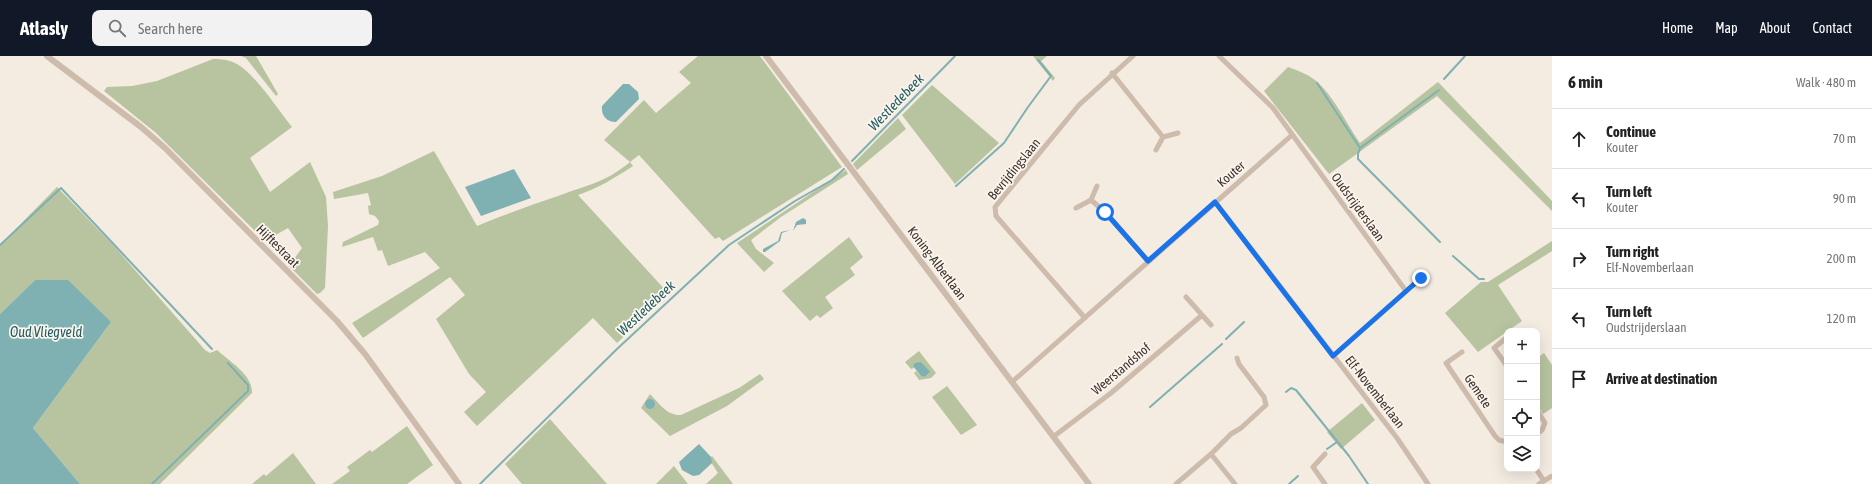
<!DOCTYPE html>
<html lang="en">
<head>
<meta charset="utf-8">
<style>
  :root { --surface:#fff; --page:#f2f2f2; --text:#222; --muted:#767676; --line:#e0e0e0; --accent:#111827 }
  body { margin:0; font-family:"Asap Condensed",sans-serif; background:var(--page); color:var(--text) }
  .controls { position:absolute; right:12px; bottom:12px; display:grid; overflow:hidden; border-radius:8px; box-shadow:0 4px 16px #0002 }
  .controls button { width:36px; height:36px; display:grid; place-items:center; padding:0; border:0; border-bottom:1px solid var(--line); background:var(--surface); color:var(--text); font:20px sans-serif }
  .stop { position:absolute; width:12px; height:12px; margin:-9px; border:3px solid #1a73e8; border-radius:50%; background:#fff }
  .stop.end { background:#1a73e8; border-color:#fff; box-shadow:0 1px 4px #0008 }
  .list { margin:0; padding:0; list-style:none }
  h2 { display:flex; justify-content:space-between; align-items:center; height:52px; margin:0; padding:0 16px; font-size:17px }
  h2 small { font-size:13px; font-weight:400; color:var(--muted) }
  .list li { display:grid; grid-template-columns:26px 1fr auto; gap:12px; align-items:center; box-sizing:border-box; height:60px; padding:0 16px; border-top:1px solid var(--line) }
  .list b { display:block; font-size:15px; white-space:nowrap }
  .list p { margin:0; font-size:13px; white-space:nowrap; color:var(--muted) }
  .list em { font-size:13px; font-style:normal; color:var(--muted) }
  .icon { flex:none; width:22px; height:22px; fill:none; stroke:currentColor; stroke-width:2; stroke-linecap:round; stroke-linejoin:round }
  .map { position:relative; flex:none; width:1552px; height:428px; overflow:hidden }
  header { display:flex; align-items:center; gap:24px; box-sizing:border-box; height:56px; padding:0 20px; background:var(--accent); color:#fff }
  header strong { font-size:19px }
  nav { display:flex; gap:22px; margin-inline-start:auto; font-size:14px }
  .search { width:280px; height:36px; background:var(--page); display:flex; align-items:center; gap:10px; box-sizing:border-box; padding:0 14px; border-radius:8px; color:var(--muted); font-size:15px }
  main { display:flex }
  aside { flex:1; background:var(--surface) }
  .map>svg:first-child { display:block }
  .green { fill:#b8c4a0 }
  .water { fill:#7fb0b2 }
  .lines { fill:none; stroke-linecap:round; stroke-linejoin:round }
  .stream { stroke:#7fb0b2; stroke-width:2 }
  .minor { stroke:#cdbbac; stroke-width:5 }
  .tertiary { stroke:#cdbbac; stroke-width:6 }
  .route { stroke:#1a73e8; stroke-width:5 }
  .labels { text-anchor:middle; dominant-baseline:central; stroke-width:3.5; stroke-linejoin:round; paint-order:stroke }
  .street-label { font-size:13px; fill:#3b302b; stroke:#fbf5ee }
  .water-label { font-size:14px; font-style:italic; fill:#1f5a5e; stroke:#fbf5ee }
</style>
</head>
<body>
<header>
<strong>Atlasly</strong>
<div class="search"><svg class="icon" aria-label="search" viewBox="0 0 24 24"><circle cx="10" cy="10" r="6"/><path d="M15 15l6 6"/></svg>Search here</div>
<nav><a>Home</a><a>Map</a><a>About</a><a>Contact</a></nav>
</header>
<main>
<div class="map">
<svg width="1552" height="428" viewBox="0 0 1552 428">
  <rect width="100%" height="100%" fill="#f4ebe1"/>
  <!-- green -->
  <path class="green" d="M 241,0 L 256,0 L 278,38 L 276,40 L 246,2 Z
    M 698,0 L 760,0 L 842,111 L 723,185 L 719,181 L 715,183 L 639,99 L 630,106 L 633,110 C 615,122 598,132 578,139 L 669,238 L 617,287 L 593,262 L 477,370 L 464,356 L 486,336 L 469,318 L 436,263 L 465,239 L 450,221 L 363,282 L 352,267 L 440,212 L 425,196 L 388,210 L 382,194 L 378,195 L 373,181 L 342,191 L 343,186 L 378,169 L 379,165 L 375,160 L 369,158 L 368,150 L 371,149 L 368,137 L 334,143 L 333,136 L 382,120 L 434,95 L 477,170 C 504,159 531,149 558,140 C 589,128 603,128 630,106 L 604,84 L 644,44 L 656,57 L 691,27 L 679,16 Z
    M 1033,0 L 1047,0 L 1041,5 L 1055,22 L 1053,25 Z
    M 213,3 C 222,3 230,4 237,8 C 256,19 278,54 292,71 L 250,102 L 270,136 L 310,106 L 326,141 L 328,170 L 325,232 L 320,237 L 317,238 L 289,210 L 302,192 L 288,172 L 265,185 L 156,77 L 104,35 L 107,31 L 132,30 L 157,25 Z
    M 1288,11 C 1297,14 1307,18 1315,24 C 1334,40 1346,67 1360,87 L 1438,26 L 1552,145 L 1552,155 L 1437,40 L 1329,118 L 1264,35 Z
    M 932,29 L 999,87 L 955,128 L 902,59 Z
    M 898,62 L 906,73 L 857,114 L 853,108 Z
    M 846,114 L 848,118 L 781,161 L 751,184 L 756,193 L 774,207 L 764,216 L 737,187 Z
    M 57,131 L 114,190 L 205,294 L 210,297 L 217,294 C 229,305 253,319 252,337 L 160,428 L 80,428 L 33,372 L 111,266 L 35,224 L 0,258 L 0,189 Z
    M 849,181 L 863,201 L 850,212 L 855,219 L 825,241 L 833,252 L 820,262 L 817,259 L 810,265 L 782,235 Z
    M 1552,185 L 1552,195 L 1498,229 L 1522,265 L 1478,296 L 1445,257 L 1481,226 L 1488,226 Z
    M 919,295 L 936,317 L 931,322 L 919,324 L 914,317 L 916,315 L 921,320 L 925,321 L 929,317 L 921,306 L 913,310 L 914,312 L 911,313 L 905,306 Z
    M 1544,297 L 1552,309 L 1552,352 L 1543,358 L 1537,349 L 1537,302 Z
    M 760,318 L 764,323 L 727,350 L 670,380 L 641,352 L 650,338 C 659,347 667,360 681,359 L 739,332 Z
    M 947,330 L 977,369 L 961,379 L 932,341 Z
    M 1362,347 L 1375,364 L 1341,393 L 1327,376 Z
    M 550,363 L 607,428 L 522,428 L 505,408 Z
    M 407,370 L 433,409 L 407,428 L 332,428 L 350,415 L 347,411 L 370,394 L 372,396 Z
    M 293,397 L 316,428 L 252,428 L 264,418 L 266,420 Z
    M 712,400 L 733,428 L 706,428 L 718,417 L 709,403 Z
    M 674,410 L 688,428 L 656,428 Z"/>
  <!-- water -->
  <path class="water" d="M 623,28 L 629,28 L 638,36 L 639,43 L 616,66 C 606,66 601,59 602,50 Z
    M 514,113 L 531,142 L 481,160 L 465,131 Z
    M 803,162 L 806,164 L 806,168 L 797,169 L 793,175 L 796,166 Z
    M 790,174 L 782,177 L 780,185 L 765,196 L 763,196 L 763,193 L 778,185 L 781,176 Z
    M 35,224 L 68,224 L 111,266 L 33,372 L 80,428 L 0,428 L 0,258 Z
    M 921,306 L 930,316 L 925,321 L 921,320 L 913,310 L 915,307 Z
    M645 348a5 5 0 1 1 10 0a5 5 0 1 1-10 0Z
    M 699,388 L 711,401 L 712,407 L 699,419 L 693,420 L 682,414 L 679,406 Z"/>
  <g class="lines">
    <!-- stream -->
    <path class="stream" d="M 1444,23 L 1465,0
      M 1317,27 L 1360,92 L 1439,34
      M 1360,92 L 1358,98 L 1358,103 L 1440,186
      M 852,105 L 955,0
      M 956,130 L 1004,87 L 1028,51 L 1051,20 L 1038,4
      M 0,189 L 61,132 L 212,293
      M 1453,200 L 1479,223 L 1484,223
      M 1226,283 L 1244,266
      M 1286,336 L 1291,332 L 1296,334 L 1349,400 L 1368,428
      M 1150,351 L 1222,288
      M 1327,393 L 1337,386
      M 152,428 L 248,335 L 248,329 L 228,307
      M 480,428 L 617,293 L 729,189 L 795,145 L 832,124 L 844,113
      M 1289,428 L 1298,420"/>
    <!-- minor -->
    <path class="minor" d="M 1219,0 L 1273,52 L 1406,235
      M 1112,17 L 1163,81
      M 1156,94 L 1163,81 L 1178,77
      M 1091,144 L 1105,156 L 1148,205
      M 1215,146 L 1397,382 L 1428,428
      M 1076,152 L 1091,144 L 1097,130
      M 1186,241 L 1211,269
      M 1085,262 L 996,160 L 995,151 L 1079,49 L 1133,0
      M 1506,282 L 1494,292 L 1507,310
      M 1462,296 L 1446,307 L 1495,380 L 1499,384 L 1507,386
      M 1333,300 L 1421,222
      M 1012,326 L 1292,79
      M 1537,354 L 1545,367 L 1542,374 L 1537,378
      M 1053,381 L 1111,337 L 1201,260
      M 1211,398 L 1235,428
      M 1536,413 L 1544,425
      M 1176,428 L 1211,398 L 1231,378 L 1241,372 L 1266,349 L 1264,341 L 1239,308 L 1237,302
      M 1325,428 L 1313,411 L 1325,398
      M 1539,428 L 1552,420"/>
    <!-- tertiary -->
    <path class="tertiary" d="M 47,0 L 141,71 L 165,92 L 337,265 L 365,298 L 459,428
      M 766,0 L 1089,428"/>
  </g>
  <g class="lines">
    <!-- route -->
    <path class="route" d="M 1105,156 L 1148,205 L 1215,146 L 1333,300 L 1421,222"/>
  </g>
  <g class="labels">
    <!-- street labels -->
    <g class="street-label">
      <text transform="translate(1014 113) rotate(-51)">Bevrijdingslaan</text>
      <text transform="translate(1231 118) rotate(-41)">Kouter</text>
      <text transform="translate(1358 151) rotate(54)">Oudstrijderslaan</text>
      <text transform="translate(278 190) rotate(45)">Hijftestraat</text>
      <text transform="translate(937 207) rotate(53)">Koning-Albertlaan</text>
      <text transform="translate(1121 313) rotate(-40)">Weerstandshof</text>
      <text transform="translate(1478 335) rotate(56)">Gemete</text>
      <text transform="translate(1375 336) rotate(52)">Elf-Novemberlaan</text>
    </g>
    <!-- water labels -->
    <g class="water-label">
      <text transform="translate(896 46) rotate(-46)">Westledebeek</text>
      <text transform="translate(646 252) rotate(-43)">Westledebeek</text>
      <text x="46" y="276">Oud Vliegveld</text>
    </g>
  </g>
</svg>
<div class="controls">
<button>+</button>
<button>−</button>
<button><svg class="icon" aria-label="locate" viewBox="0 0 24 24"><circle cx="12" cy="12" r="6"/><path d="M12 2v4M12 18v4M2 12h4M18 12h4"/></svg></button>
<button><svg class="icon" aria-label="layers" viewBox="0 0 24 24"><path d="M12 4l9 5-9 5-9-5zM3 14l9 5 9-5"/></svg></button>
</div>
<div class="stop" style="left:1105px;top:156px"></div>
<div class="stop end" style="left:1421px;top:222px"></div>
</div>
<aside>
<h2>6 min<small>Walk · 480 m</small></h2>
<ul class="list">
<li><svg class="icon" aria-label="ahead" viewBox="0 0 24 24"><path d="M12 20V5M6 11l6-6 6 6"/></svg><div><b>Continue</b><p>Kouter</p></div><em>70 m</em></li>
<li><svg class="icon" aria-label="left" viewBox="0 0 24 24"><path d="M17 20v-9H6M10 6l-5 5 5 5"/></svg><div><b>Turn left</b><p>Kouter</p></div><em>90 m</em></li>
<li><svg class="icon" aria-label="right" viewBox="0 0 24 24"><path d="M7 20v-9h11M14 6l5 5-5 5"/></svg><div><b>Turn right</b><p>Elf-Novemberlaan</p></div><em>200 m</em></li>
<li><svg class="icon" aria-label="left" viewBox="0 0 24 24"><path d="M17 20v-9H6M10 6l-5 5 5 5"/></svg><div><b>Turn left</b><p>Oudstrijderslaan</p></div><em>120 m</em></li>
<li><svg class="icon" aria-label="arrive" viewBox="0 0 24 24"><path d="M6 21V4h12l-3 4 3 4H6"/></svg><div><b>Arrive at destination</b></div></li>
</ul>
</aside>
</main>
</body>
</html>
